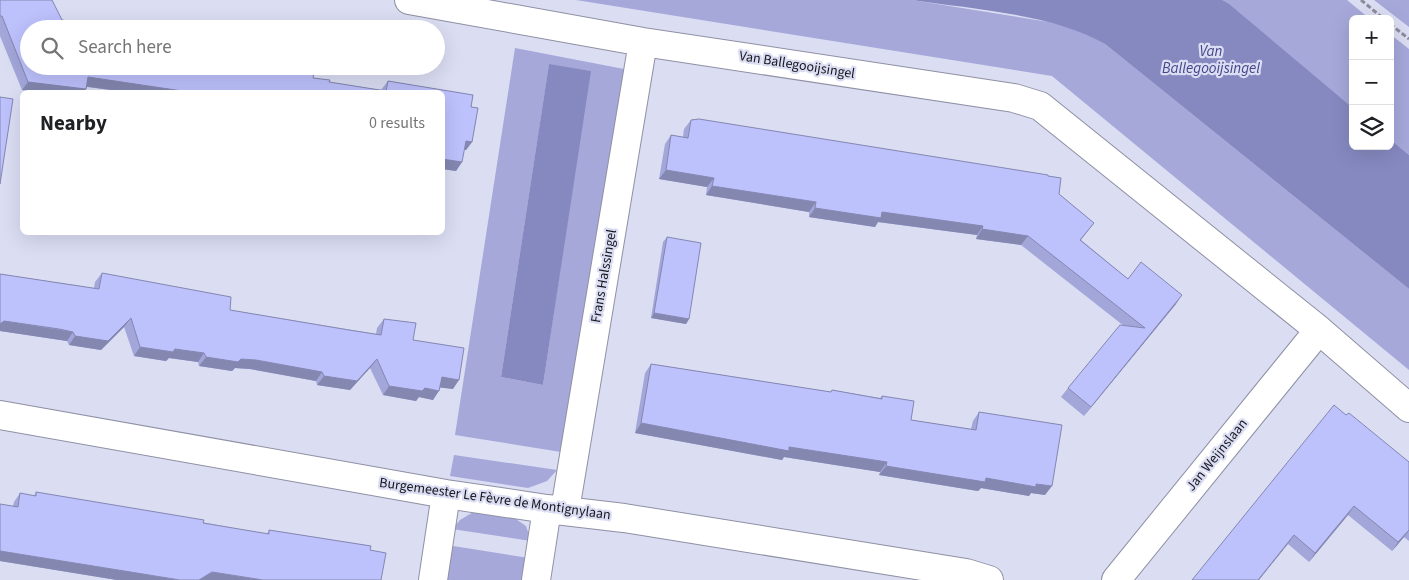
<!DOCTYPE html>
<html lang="en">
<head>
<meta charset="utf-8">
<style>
  :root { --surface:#fff; --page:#f6f6f6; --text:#202124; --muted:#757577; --line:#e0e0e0 }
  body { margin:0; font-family:"Source Sans 3",sans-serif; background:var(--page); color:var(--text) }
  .controls { position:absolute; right:15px; top:15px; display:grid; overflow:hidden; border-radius:8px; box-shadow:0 5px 20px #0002 }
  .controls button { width:45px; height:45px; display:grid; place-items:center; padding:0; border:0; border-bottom:1px solid var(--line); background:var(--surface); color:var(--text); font:25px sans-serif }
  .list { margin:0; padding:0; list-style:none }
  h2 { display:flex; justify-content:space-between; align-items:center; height:65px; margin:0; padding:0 20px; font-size:21px }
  h2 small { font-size:16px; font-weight:400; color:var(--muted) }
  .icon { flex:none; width:28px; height:28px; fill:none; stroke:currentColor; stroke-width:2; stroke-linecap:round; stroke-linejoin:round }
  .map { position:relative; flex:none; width:1409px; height:580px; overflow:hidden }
  .search { position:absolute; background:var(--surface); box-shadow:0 5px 20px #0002; left:20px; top:20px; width:425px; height:55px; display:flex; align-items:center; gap:12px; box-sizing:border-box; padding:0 18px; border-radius:28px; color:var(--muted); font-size:19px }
  .panel { position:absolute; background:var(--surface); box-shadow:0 5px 20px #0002; left:20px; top:90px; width:425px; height:145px; border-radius:8px }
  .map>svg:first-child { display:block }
  .green { fill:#a5a8d9; fill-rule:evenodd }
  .water { fill:#8689c0 }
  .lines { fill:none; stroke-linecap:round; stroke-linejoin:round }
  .minor-casing { stroke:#8e90a4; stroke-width:30 }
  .path { stroke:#8b8c9c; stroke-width:3; stroke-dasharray:5 2.5; stroke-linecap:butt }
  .minor { stroke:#fff; stroke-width:28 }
  .wall { fill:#a3a6d9 }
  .shaded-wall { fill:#8487b0 }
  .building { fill:#bdc1fc; stroke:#8487b0 }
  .labels { text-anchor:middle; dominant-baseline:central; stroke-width:4.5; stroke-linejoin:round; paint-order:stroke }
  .street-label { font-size:14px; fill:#16171e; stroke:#dbddf3 }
  .water-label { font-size:15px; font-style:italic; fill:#454489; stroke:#dbddf3 }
</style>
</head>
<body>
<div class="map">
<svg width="1409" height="580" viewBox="0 0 1409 580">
  <rect width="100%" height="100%" fill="#dbddf3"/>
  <!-- green -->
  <path class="green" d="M 576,0 L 912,0 L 1049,22 L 1085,32 L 1105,44 L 1409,289 L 1409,370 L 1052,76 Z
    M 1222,0 L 1347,0 L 1370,19 L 1353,19 L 1353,108 Z
    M 1374,0 L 1409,0 L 1409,27 Z
    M 1390,34 L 1409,49 L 1409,155 L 1390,139 Z
    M 515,48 L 624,69 L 561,452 L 455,435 ZM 549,65 L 590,71 L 543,385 L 501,377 Z
    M 454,455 L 557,470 L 547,481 L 528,488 L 450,476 Z
    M 475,511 L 513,517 L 526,526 L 531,541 L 452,529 L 460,520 Z
    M 447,545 L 529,558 L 525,580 L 442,580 Z"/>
  <!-- water -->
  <path class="water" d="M 912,0 L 1222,0 L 1229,4 L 1353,108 L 1353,146 L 1390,146 L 1390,139 L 1409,155 L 1409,289 L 1105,44 C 1054,14 971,9 912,0 Z
    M 549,64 L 591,71 L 543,385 L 501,377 Z"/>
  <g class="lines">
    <defs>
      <path id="minor" d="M 409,0 L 643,42 L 1014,98 L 1040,106 L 1319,330 L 1409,408
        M 0,415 L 446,494 L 547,509 L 624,518 L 966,573 L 989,580
        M 565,510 L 643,42
        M 433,580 L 446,494
        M 536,580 L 547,509
        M 1116,580 L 1319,330"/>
    </defs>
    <!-- minor casing -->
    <use href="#minor" class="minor-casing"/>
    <!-- path -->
    <path class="path" d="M 1361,0 L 1384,19
      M 1390,24 L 1409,39"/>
    <!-- minor -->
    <use href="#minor" class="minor"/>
  </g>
  <!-- wall -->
  <path class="wall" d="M 0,0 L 52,0 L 62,20 L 115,29 L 29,29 L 29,66 L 315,66 L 313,78 L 330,80 L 329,82 L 381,90 L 388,81 L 473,95 L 471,107 L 478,108 L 472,142 L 466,150 L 464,150 L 462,162 L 456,171 L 442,169 L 442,92 L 126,92 L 87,87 L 86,89 L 84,92 L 39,92 L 22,90 L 0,36 Z
    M 691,120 L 1048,176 L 1059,194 L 1094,223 L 1081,240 L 1128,279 L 1176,304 L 1084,416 L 1061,397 L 1068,388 L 1124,326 L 1021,245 L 976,239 L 977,235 L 878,222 L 875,227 L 809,217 L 809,212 L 706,195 L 707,187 L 659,179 L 665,144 L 671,135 L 683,137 L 684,129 Z
    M 667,237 L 689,319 L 686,324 L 651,318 L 663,242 Z
    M 102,273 L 230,310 L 376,334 L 377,328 L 384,319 L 413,340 L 453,389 L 440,387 L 433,400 L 419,397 L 416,401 L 383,395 L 370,368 L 350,390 L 317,385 L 316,381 L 250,369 L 235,368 L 232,371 L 199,366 L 198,362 L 169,358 L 166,361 L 134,356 L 124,327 L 101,350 L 69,345 L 67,341 L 0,331 L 0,274 L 94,288 L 95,282 Z
    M 651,364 L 831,392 L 832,390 L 880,398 L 882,396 L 911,420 L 971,429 L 973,421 L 979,412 L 1045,495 L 1031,493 L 1029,496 L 981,488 L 978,491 L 879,475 L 880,472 L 784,457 L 782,460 L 635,433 L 645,373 Z
    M 1346,415 L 1409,462 L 1409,541 L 1404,537 L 1392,551 L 1348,515 L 1309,562 L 1288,544 Z
    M 36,492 L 267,534 L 269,530 L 371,546 L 117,580 L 0,561 L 0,504 L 13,506 L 14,502 L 20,493 L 34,496 Z"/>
  <!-- shaded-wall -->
  <path class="shaded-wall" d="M 88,77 L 189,92 L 126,92 L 82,86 Z
    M 28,82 L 86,89 L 84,92 L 39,92 L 22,90 Z
    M 466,141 L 472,142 L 466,150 L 460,149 Z
    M 442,159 L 462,162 L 456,171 L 442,169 Z
    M 666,170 L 714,178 L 707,187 L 659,179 Z
    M 712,186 L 816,202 L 809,212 L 706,195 Z
    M 815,208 L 882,212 L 983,226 L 977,235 L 878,222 L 875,227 L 809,217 Z
    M 982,229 L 1028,236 L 1021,245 L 976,239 Z
    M 1182,295 L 1176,304 L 1084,416 L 1091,407 Z
    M 654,313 L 689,319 L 686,324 L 651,318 Z
    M 131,318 L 124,327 L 101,350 L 69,345 L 75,336 Z
    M 4,321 L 73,332 L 67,341 L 0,331 L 0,324 Z
    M 140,347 L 175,349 L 204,353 L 198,362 L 169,358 L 166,361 L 134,356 Z
    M 206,357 L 256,360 L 322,372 L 316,381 L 250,369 L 235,368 L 232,371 L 199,366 Z
    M 377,359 L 370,368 L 350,390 L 317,385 L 324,376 Z
    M 442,377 L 459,380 L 453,389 L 435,387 Z
    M 389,386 L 425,388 L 439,391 L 433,400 L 419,397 L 416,401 L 383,395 Z
    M 641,423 L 789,447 L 887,462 L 880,472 L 784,457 L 782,460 L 635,433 Z
    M 886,466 L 986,478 L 1052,486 L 1045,495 L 1031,493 L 1029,496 L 981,488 L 978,491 L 879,475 Z
    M 1354,506 L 1348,515 L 1309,562 L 1315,553 Z
    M 1409,530 L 1404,537 L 1392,551 L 1398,542 Z
    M 1294,535 L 1288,544 L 1259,580 L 1258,580 Z
    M 0,551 L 180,580 L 117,580 L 0,561 Z
    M 212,572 L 263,580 L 199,580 Z"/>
  <!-- building -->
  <path class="building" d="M 0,0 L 52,0 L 62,20 L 115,29 L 29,29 L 29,66 L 315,66 L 313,78 L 330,80 L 329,82 L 386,91 L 388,81 L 473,95 L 471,107 L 478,108 L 472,142 L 466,141 L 462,162 L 442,159 L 442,92 L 189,92 L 88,77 L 86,89 L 28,82 L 2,16 L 0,16 Z
    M 0,97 L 13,99 L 0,184 Z
    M 699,119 L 1048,175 L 1048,176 L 1061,178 L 1059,194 L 1094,223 L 1080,240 L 1128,279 L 1141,262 L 1182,295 L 1091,407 L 1068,388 L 1120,325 L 1145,328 L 1028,236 L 982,229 L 983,226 L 882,212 L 881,218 L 815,208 L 816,202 L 712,186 L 714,178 L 666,170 L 671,135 L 688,138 L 691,120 Z
    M 667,237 L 701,243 L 689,319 L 654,313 Z
    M 102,273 L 231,297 L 230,310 L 349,330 L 381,335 L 384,319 L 416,323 L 413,340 L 464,348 L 459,380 L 442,377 L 439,391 L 425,388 L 422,391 L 389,386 L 377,359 L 357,381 L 324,376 L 322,372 L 256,360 L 241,359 L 238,362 L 206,357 L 204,353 L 175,349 L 173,352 L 140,347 L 131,318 L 108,341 L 75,336 L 73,332 L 59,329 L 4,321 L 0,324 L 0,274 L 99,289 Z
    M 651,364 L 831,392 L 832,390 L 882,399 L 882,396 L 914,401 L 911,420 L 976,430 L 979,412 L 1062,425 L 1052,486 L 1036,484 L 1036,487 L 986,478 L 985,482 L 886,466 L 887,462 L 789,447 L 789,451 L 641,423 Z
    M 1334,405 L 1346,415 L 1349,413 L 1409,462 L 1409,530 L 1398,542 L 1354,506 L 1315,553 L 1294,535 L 1258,580 L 1192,580 Z
    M 36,492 L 204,520 L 203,523 L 269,534 L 269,530 L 371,546 L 370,550 L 386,553 L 381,580 L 263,580 L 212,572 L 199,580 L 180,580 L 0,551 L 0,504 L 18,507 L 20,493 L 36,496 Z"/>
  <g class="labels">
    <!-- street labels -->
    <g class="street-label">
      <text transform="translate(797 65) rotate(9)">Van Ballegooijsingel</text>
      <text transform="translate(604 276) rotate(-80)">Frans Halssingel</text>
      <text transform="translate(1217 455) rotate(-51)">Jan Weijnslaan</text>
      <text transform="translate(495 499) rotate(8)">Burgemeester Le Fèvre de Montignylaan</text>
    </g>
    <!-- water labels -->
    <g class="water-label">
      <text x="1211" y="51">Van<tspan x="1211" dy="17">Ballegooijsingel</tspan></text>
    </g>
  </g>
</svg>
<div class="controls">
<button>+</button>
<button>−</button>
<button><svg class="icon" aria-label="layers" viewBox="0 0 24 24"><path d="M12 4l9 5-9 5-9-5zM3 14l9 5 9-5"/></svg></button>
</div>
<div class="search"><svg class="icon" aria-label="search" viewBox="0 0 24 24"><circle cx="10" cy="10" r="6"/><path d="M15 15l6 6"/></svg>Search here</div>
<section class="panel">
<h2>Nearby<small>0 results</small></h2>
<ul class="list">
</ul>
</section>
</div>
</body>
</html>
